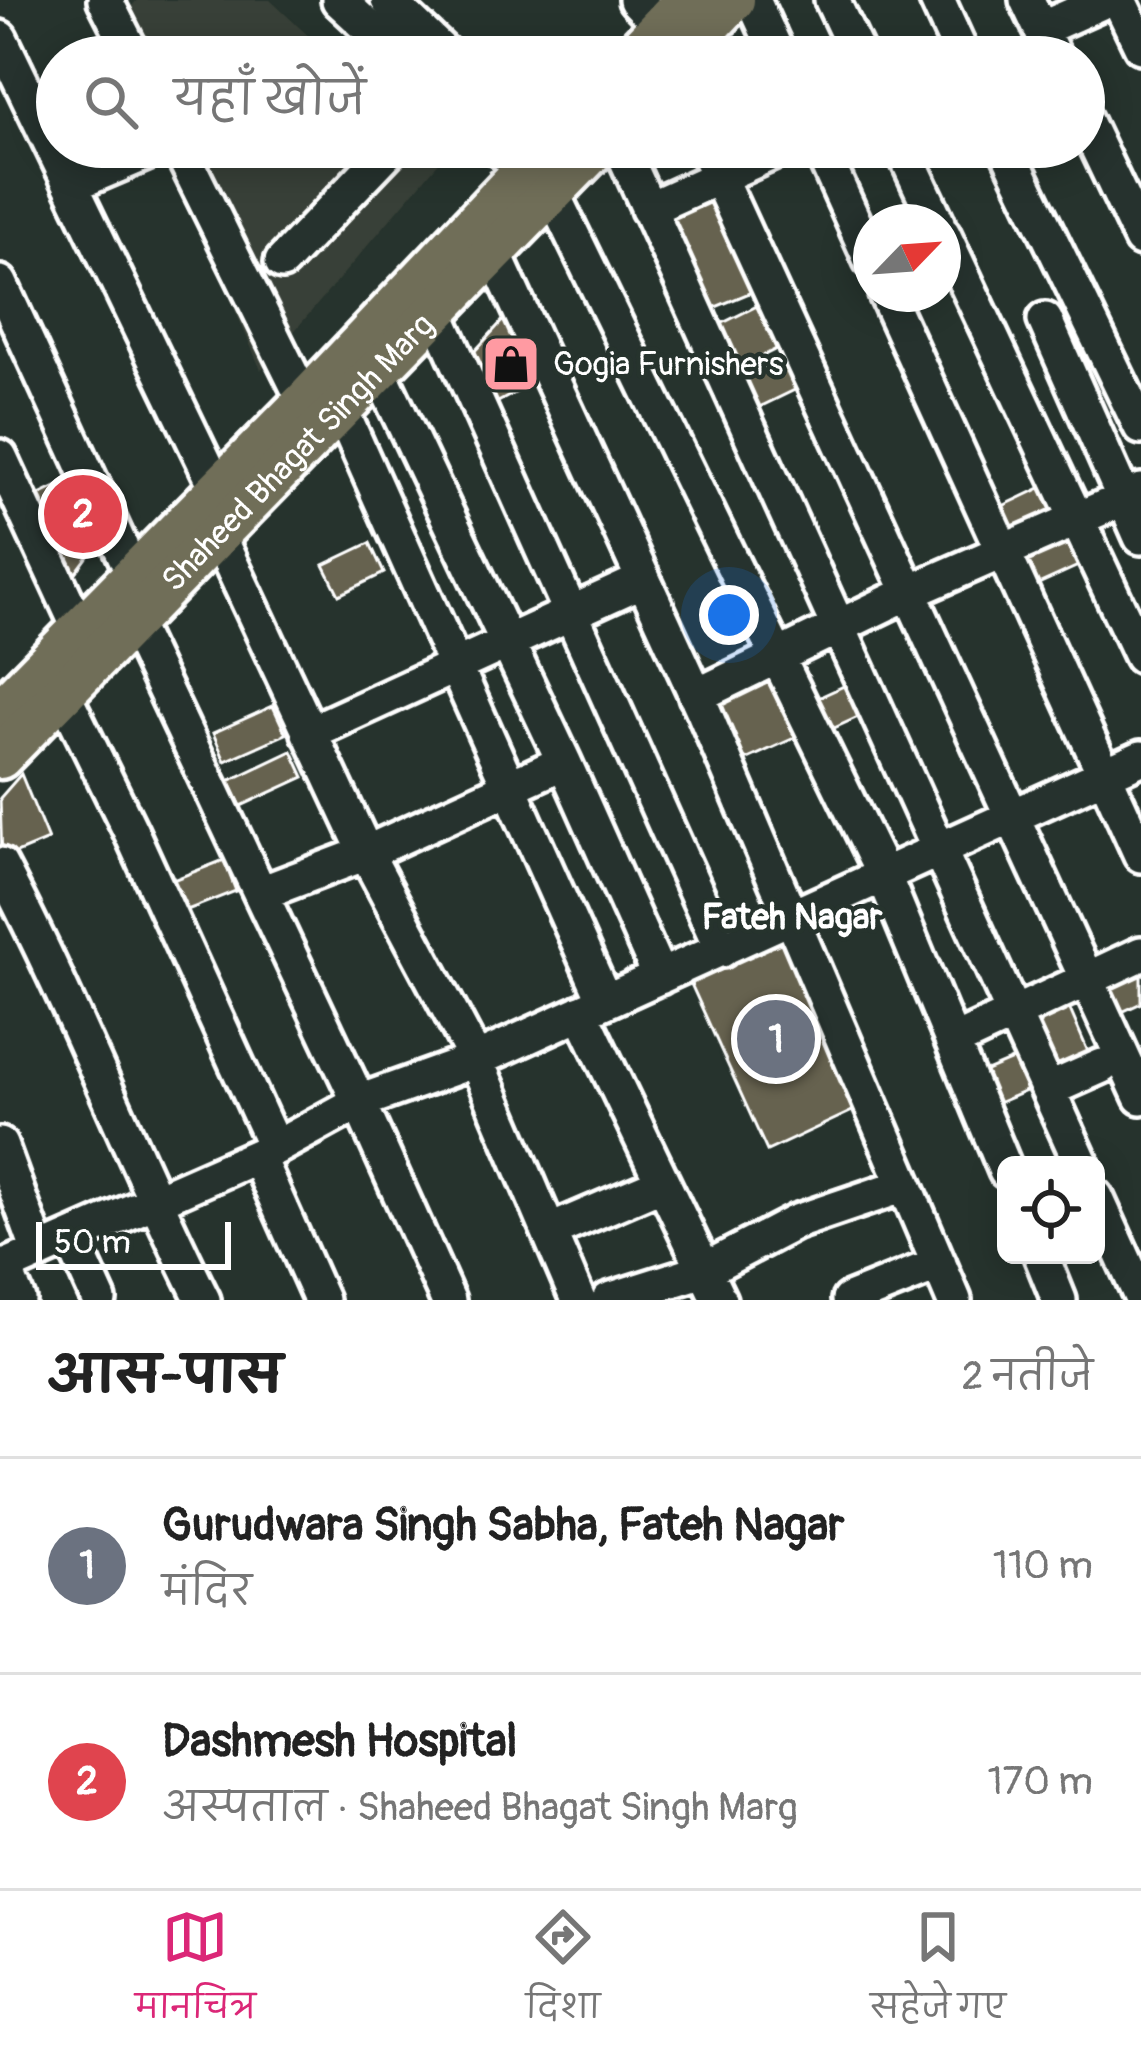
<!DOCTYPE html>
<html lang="hi">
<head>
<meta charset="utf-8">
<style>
  :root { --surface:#fff; --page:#f2f2f2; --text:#222; --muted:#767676; --line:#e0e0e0; --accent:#db2777 }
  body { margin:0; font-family:Pangolin,"Playpen Sans Deva",sans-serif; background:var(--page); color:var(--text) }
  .controls { position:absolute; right:36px; bottom:36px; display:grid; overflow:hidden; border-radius:18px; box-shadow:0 6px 30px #0003 }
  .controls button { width:108px; height:108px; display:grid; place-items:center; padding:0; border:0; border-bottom:3px solid var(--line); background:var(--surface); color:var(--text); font:60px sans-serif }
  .compass { position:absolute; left:853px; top:204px; width:108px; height:108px; border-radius:50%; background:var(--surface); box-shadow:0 6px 30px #0003; rotate:65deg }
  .scale { position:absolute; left:36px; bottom:30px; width:195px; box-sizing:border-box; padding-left:12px; border:6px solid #fff; border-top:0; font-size:33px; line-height:42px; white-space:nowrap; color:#fff; -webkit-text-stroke:9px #26332d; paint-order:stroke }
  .you { position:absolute; left:729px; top:615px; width:42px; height:42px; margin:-30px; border:9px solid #fff; border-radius:50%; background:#1a73e8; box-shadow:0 0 0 18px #1a73e833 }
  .badge { display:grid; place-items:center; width:78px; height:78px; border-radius:50%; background:var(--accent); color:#fff; font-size:39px; font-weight:700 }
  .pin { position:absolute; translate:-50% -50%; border:6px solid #fff; box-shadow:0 3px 12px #0006 }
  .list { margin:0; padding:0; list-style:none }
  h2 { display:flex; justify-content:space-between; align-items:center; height:156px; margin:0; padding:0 48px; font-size:51px }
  h2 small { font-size:39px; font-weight:400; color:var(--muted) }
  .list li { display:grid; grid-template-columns:78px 1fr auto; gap:36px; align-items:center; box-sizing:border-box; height:216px; padding:0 48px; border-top:3px solid var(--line) }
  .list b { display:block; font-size:45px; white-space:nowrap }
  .list p { margin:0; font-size:39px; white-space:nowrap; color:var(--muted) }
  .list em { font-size:39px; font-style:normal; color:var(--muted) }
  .icon { flex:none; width:66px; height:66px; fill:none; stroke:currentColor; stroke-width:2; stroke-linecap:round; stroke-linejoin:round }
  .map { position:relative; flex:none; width:1141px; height:1300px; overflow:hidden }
  .search { position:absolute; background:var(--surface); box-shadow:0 6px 30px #0003; left:36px; right:36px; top:36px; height:132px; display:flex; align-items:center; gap:30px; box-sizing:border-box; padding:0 42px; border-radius:66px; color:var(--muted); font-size:45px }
  .sheet { height:588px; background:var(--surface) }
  nav { display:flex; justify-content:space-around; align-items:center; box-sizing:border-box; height:168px; border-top:3px solid var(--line); background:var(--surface); font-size:33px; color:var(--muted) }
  nav a { display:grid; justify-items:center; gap:6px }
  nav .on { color:var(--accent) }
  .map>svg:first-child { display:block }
  .built { fill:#394137 }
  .building { fill:#66624f; stroke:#fff; stroke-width:3 }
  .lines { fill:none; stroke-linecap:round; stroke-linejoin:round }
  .minor-casing { stroke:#fff; stroke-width:42 }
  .major-casing { stroke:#fff; stroke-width:51 }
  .minor { stroke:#26332d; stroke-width:33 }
  .major { stroke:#706e59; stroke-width:42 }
  .labels { text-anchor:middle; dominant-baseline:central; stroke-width:9; stroke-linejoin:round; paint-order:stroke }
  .poi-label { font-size:33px; fill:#fff; stroke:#26332d; text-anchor:start }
  .street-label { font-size:33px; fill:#fff; stroke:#26332d }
  .neighbourhood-label { font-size:36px; font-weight:bold; fill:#fff; stroke:#26332d }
</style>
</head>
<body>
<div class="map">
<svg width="1141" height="1300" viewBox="0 0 1141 1300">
  <rect width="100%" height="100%" fill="#26332d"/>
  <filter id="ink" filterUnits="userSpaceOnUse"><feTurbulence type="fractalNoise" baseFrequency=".00833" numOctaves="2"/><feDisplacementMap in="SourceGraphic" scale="24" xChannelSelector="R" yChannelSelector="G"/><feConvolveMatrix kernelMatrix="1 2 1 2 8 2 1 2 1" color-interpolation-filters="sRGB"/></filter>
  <g filter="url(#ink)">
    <!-- built -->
    <path class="built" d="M 137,0 L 270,0 L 331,57 L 126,57 L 114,27 Z
      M 165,147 L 427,147 L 441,160 L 261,370 Z"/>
    <!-- building -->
    <path class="building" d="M 712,194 L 752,292 L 699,314 L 658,216 Z
      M 771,299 L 792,341 L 727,374 L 705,332 Z
      M 517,305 L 549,375 L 496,403 L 473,353 Z
      M 797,352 L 811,382 L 745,414 L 731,384 Z
      M 81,475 L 105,533 L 67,585 L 25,502 Z
      M 1049,484 L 1062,513 L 1003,540 L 990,512 Z
      M 1062,532 L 1078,566 L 1025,590 L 1009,556 Z
      M 370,543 L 384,573 L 339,595 L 324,565 Z
      M 772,669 L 801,735 L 741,762 L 711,696 Z
      M 857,680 L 871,711 L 821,734 L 807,703 Z
      M 273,706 L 286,734 L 225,761 L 213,733 Z
      M 292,751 L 304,777 L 241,806 L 229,781 Z
      M 21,774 L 48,840 L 2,859 L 0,798 Z
      M 224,860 L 236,891 L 177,914 L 165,883 Z
      M 790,926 L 863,1106 L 767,1151 L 686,973 Z
      M 1141,968 L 1141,1003 L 1111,1017 L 1094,983 Z
      M 1065,998 L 1092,1061 L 1055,1077 L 1027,1013 Z
      M 1019,1057 L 1033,1088 L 986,1108 L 972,1077 Z"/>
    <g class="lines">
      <defs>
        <path id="minor" d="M 105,0 L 134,57
          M 339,0 L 401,57
          M 388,0 L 448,57
          M 636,0 L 661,26
          M 753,0 L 779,57
          M 832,0 L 859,57
          M 937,0 L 963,57
          M 1027,0 L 1054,57
          M 1119,0 L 1141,46
          M 1041,29 L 1106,0
          M 0,38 L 218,490
          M 1084,119 L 1141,239
          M 179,147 L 305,402
          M 498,147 L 552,193 L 884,876 L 1006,1171
          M 621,147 L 1082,1165
          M 705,147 L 1141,1097
          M 820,147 L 871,260
          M 902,147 L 937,222
          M 1006,147 L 1141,427
          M 71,185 L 160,147
          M 648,209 L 785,147
          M 943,234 L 1141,656
          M 493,251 L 704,712 L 954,1300
          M 282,262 L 392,147
          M 0,283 L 134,576
          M 886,294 L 1141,855
          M 436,312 L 722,950
          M 1045,320 L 1141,537
          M 379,371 L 564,762 L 660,977
          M 341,410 L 605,1001
          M 0,457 L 80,630
          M 218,536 L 366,853 L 476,1060 L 578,1300
          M 133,623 L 359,1102 L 448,1300
          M 63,693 L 131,832 L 275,1148
          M 696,696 L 910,592 L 1141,491
          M 309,733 L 643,580
          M 0,865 C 75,1007 131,1157 203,1300
          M 261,893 L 366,853 L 564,762
          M 581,1012 L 719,1300
          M 953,1042 L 1141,954
          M 1048,1090 L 1102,1066
          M 0,1145 L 39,1252
          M 257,1156 L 321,1300
          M 1096,1197 L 1141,1297
          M 551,1231 L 663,1183
          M 71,1238 L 99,1300
          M 1041,1255 L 1059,1300
          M 4,1267 L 18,1300
          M 0,1269 L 275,1148 L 359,1102 L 476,1060 L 1141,758
          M 609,1300 L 704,1270 L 796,1222 L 905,1185
          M 849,1300 L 939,1264"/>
        <g id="major">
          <path d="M 632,57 L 686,0"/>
          <path d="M 680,57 L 733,0"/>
          <path d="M 0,711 L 305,402 L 547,147"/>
          <path id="s1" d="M 0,757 L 596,147"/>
        </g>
      </defs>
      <!-- minor casing -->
      <use href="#minor" class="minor-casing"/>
      <!-- major casing -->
      <use href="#major" class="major-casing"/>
      <!-- minor -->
      <use href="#minor" class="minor"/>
      <!-- major -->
      <use href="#major" class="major"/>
    </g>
  </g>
  <!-- icons -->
  <defs>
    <symbol id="shop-square" viewBox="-11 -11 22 22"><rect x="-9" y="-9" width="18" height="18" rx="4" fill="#ff9aa2" stroke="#26332d"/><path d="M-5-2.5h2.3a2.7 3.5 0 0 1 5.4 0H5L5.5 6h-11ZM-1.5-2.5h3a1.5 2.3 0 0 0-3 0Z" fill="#111"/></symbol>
  </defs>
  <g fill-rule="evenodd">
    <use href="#shop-square" x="478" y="331" width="66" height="66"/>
  </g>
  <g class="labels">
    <!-- poi labels -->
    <g class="poi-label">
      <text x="553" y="364">Gogia Furnishers</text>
    </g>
    <!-- street labels -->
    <g class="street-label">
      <text stroke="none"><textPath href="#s1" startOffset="426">Shaheed Bhagat Singh Marg</textPath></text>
    </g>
    <!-- neighbourhood labels -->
    <g class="neighbourhood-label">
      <text x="792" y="917">Fateh Nagar</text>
    </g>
  </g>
</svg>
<div class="controls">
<button><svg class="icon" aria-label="locate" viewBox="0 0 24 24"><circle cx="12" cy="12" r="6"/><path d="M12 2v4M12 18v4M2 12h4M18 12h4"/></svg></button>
</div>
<svg class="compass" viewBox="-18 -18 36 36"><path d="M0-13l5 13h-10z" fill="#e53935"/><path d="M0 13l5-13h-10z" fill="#767676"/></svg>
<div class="scale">50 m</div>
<div class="you"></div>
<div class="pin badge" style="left:776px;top:1039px;background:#6b7280">1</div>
<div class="pin badge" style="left:83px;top:514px;background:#e0444e">2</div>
<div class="search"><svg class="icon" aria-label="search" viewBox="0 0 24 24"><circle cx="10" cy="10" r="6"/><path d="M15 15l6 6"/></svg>यहाँ खोजें</div>
</div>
<section class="sheet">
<h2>आस-पास<small>2 नतीजे</small></h2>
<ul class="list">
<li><span class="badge" style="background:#6b7280">1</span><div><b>Gurudwara Singh Sabha, Fateh Nagar</b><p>मंदिर</p></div><em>110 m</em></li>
<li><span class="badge" style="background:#e0444e">2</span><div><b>Dashmesh Hospital</b><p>अस्पताल · Shaheed Bhagat Singh Marg</p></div><em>170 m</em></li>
</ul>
</section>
<nav>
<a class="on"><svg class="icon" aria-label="map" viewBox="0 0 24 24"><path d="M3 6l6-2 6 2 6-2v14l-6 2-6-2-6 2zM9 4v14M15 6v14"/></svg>मानचित्र</a>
<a><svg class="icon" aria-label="directions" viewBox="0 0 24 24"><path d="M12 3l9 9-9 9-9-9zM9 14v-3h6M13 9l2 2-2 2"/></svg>दिशा</a>
<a><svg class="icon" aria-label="saved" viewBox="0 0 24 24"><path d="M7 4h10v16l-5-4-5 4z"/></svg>सहेजे गए</a>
</nav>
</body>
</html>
